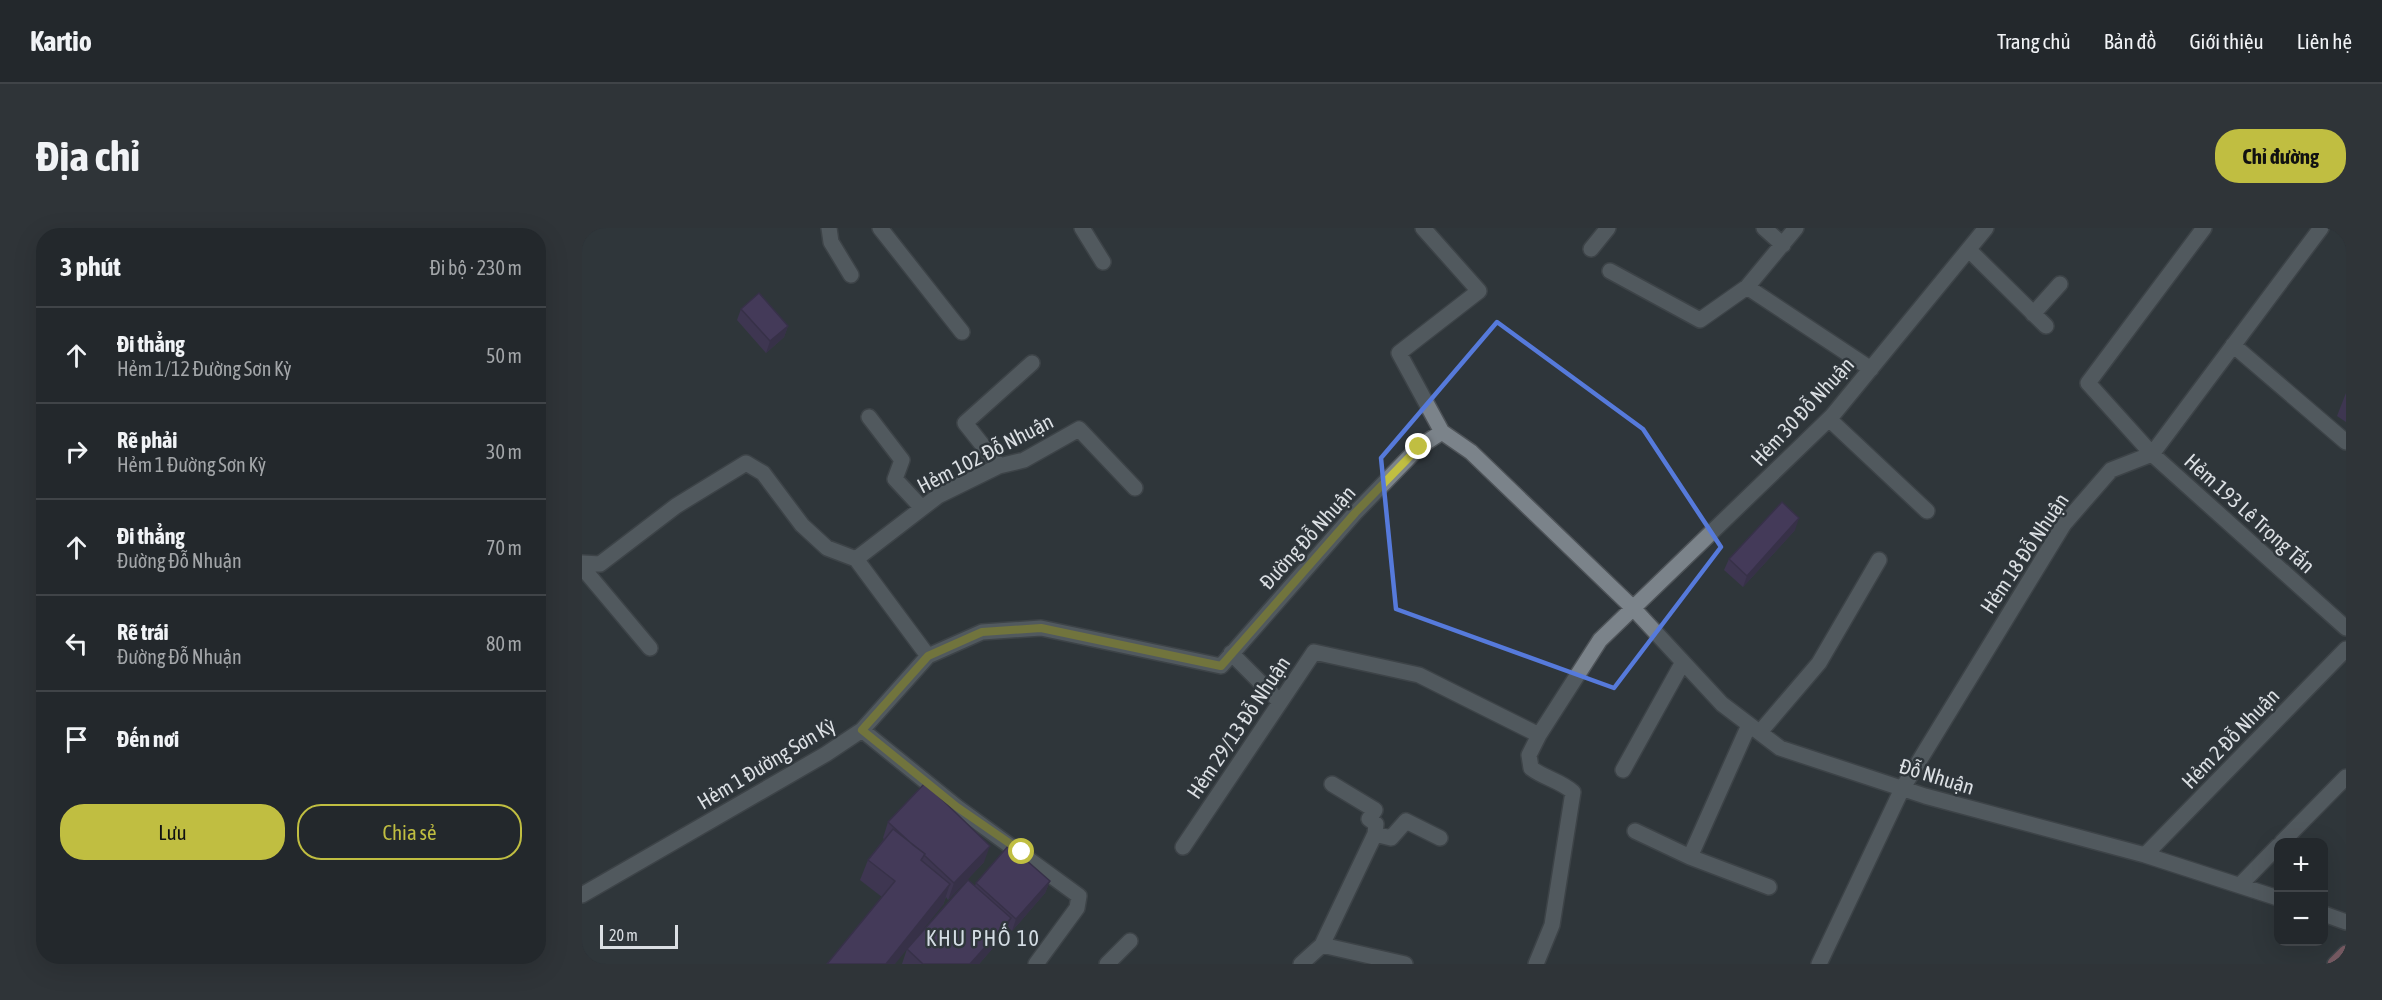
<!DOCTYPE html>
<html lang="vi">
<head>
<meta charset="utf-8">
<style>
  :root { --surface:#23282c; --page:#2f3438; --text:#f1f3f6; --muted:#a3a6a9; --line:#404448; --accent:#c0be41 }
  body { margin:0; font-family:"Asap Condensed",sans-serif; background:var(--page); color:var(--text) }
  .controls { position:absolute; right:18px; bottom:18px; display:grid; overflow:hidden; border-radius:12px; box-shadow:0 6px 24px #0002 }
  .controls button { width:54px; height:54px; display:grid; place-items:center; padding:0; border:0; border-bottom:2px solid var(--line); background:var(--surface); color:var(--text); font:30px sans-serif }
  .scale { position:absolute; left:18px; bottom:15px; width:78px; box-sizing:border-box; padding-left:6px; border:3px solid #dbdfe3; border-top:0; font-size:16px; line-height:21px; white-space:nowrap; color:#dbdfe3; -webkit-text-stroke:4px #2f363b; paint-order:stroke }
  .stop { position:absolute; width:18px; height:18px; margin:-14px; border:4px solid #c0be41; border-radius:50%; background:#fff }
  .stop.end { background:#c0be41; border-color:#fff; box-shadow:0 2px 6px #0008 }
  .list { margin:0; padding:0; list-style:none }
  h2 { display:flex; justify-content:space-between; align-items:center; height:78px; margin:0; padding:0 24px; font-size:26px }
  h2 small { font-size:20px; font-weight:400; color:var(--muted) }
  .list li { display:grid; grid-template-columns:39px 1fr auto; gap:18px; align-items:center; box-sizing:border-box; height:96px; padding:0 24px; border-top:2px solid var(--line) }
  .list b { display:block; font-size:22px; white-space:nowrap }
  .list p { margin:0; font-size:20px; white-space:nowrap; color:var(--muted) }
  .list em { font-size:20px; font-style:normal; color:var(--muted) }
  .actions { display:flex; gap:12px; padding:18px 24px }
  .actions a { flex:1; padding:14px 0; border:2px solid var(--accent); border-radius:24px; text-align:center; font-size:21px; color:var(--accent) }
  .actions .main { background:var(--accent); color:#111 }
  .icon { flex:none; width:33px; height:33px; fill:none; stroke:currentColor; stroke-width:2; stroke-linecap:round; stroke-linejoin:round }
  .map { position:relative; flex:none; width:1764px; height:736px; overflow:hidden; border-radius:24px }
  header { display:flex; align-items:center; gap:36px; box-sizing:border-box; height:84px; padding:0 30px; background:var(--surface); border-bottom:2px solid var(--line) }
  header strong { font-size:28px }
  nav { display:flex; gap:33px; margin-inline-start:auto; font-size:21px }
  .intro { display:flex; align-items:center; justify-content:space-between; box-sizing:border-box; height:144px; padding:0 36px }
  h1 { margin:0; font-size:42px }
  .button { padding:15px 27px; border-radius:24px; background:var(--accent); color:#111; font-size:21px; font-weight:700 }
  main { display:flex; gap:36px; padding:0 36px }
  aside { flex:1; background:var(--surface); border-radius:24px; box-shadow:0 6px 24px #0002 }
  .map>svg:first-child { display:block }
  .lines { fill:none; stroke-linecap:round; stroke-linejoin:round }
  .minor-casing { stroke:#4e5358; stroke-width:18 }
  .major-casing { stroke:#4e5358; stroke-width:18 }
  .minor { stroke:#7b838a; stroke-width:15 }
  .major { stroke:#ca8391; stroke-width:15 }
  .wall { fill:#50356d }
  .shaded-wall { fill:#412b59 }
  .building { fill:#5d3e7f; stroke:#412b59; stroke-width:1.5 }
  .route { stroke:#c0be41; stroke-width:8 }
  .marked { fill:none; stroke:#567adb; stroke-width:4.5; stroke-linejoin:round }
  .labels { text-anchor:middle; dominant-baseline:central; stroke-width:5; stroke-linejoin:round; paint-order:stroke }
  .street-label { font-size:21px; fill:#dbdfe3; stroke:#2f363b }
  .neighbourhood-label { font-size:22px; letter-spacing:1.5px; fill:#d3dce3; stroke:#2f363b }
</style>
</head>
<body>
<header>
<strong>Kartio</strong>
<nav><a>Trang chủ</a><a>Bản đồ</a><a>Giới thiệu</a><a>Liên hệ</a></nav>
</header>
<div class="intro"><h1>Địa chỉ</h1><a class="button">Chỉ đường</a></div>
<main>
<aside>
<h2>3 phút<small>Đi bộ · 230 m</small></h2>
<ul class="list">
<li><svg class="icon" aria-label="ahead" viewBox="0 0 24 24"><path d="M12 20V5M6 11l6-6 6 6"/></svg><div><b>Đi thẳng</b><p>Hẻm 1/12 Đường Sơn Kỳ</p></div><em>50 m</em></li>
<li><svg class="icon" aria-label="right" viewBox="0 0 24 24"><path d="M7 20v-9h11M14 6l5 5-5 5"/></svg><div><b>Rẽ phải</b><p>Hẻm 1 Đường Sơn Kỳ</p></div><em>30 m</em></li>
<li><svg class="icon" aria-label="ahead" viewBox="0 0 24 24"><path d="M12 20V5M6 11l6-6 6 6"/></svg><div><b>Đi thẳng</b><p>Đường Đỗ Nhuận</p></div><em>70 m</em></li>
<li><svg class="icon" aria-label="left" viewBox="0 0 24 24"><path d="M17 20v-9H6M10 6l-5 5 5 5"/></svg><div><b>Rẽ trái</b><p>Đường Đỗ Nhuận</p></div><em>80 m</em></li>
<li><svg class="icon" aria-label="arrive" viewBox="0 0 24 24"><path d="M6 21V4h12l-3 4 3 4H6"/></svg><div><b>Đến nơi</b></div></li>
</ul>
<div class="actions"><a class="main">Lưu</a><a>Chia sẻ</a></div>
</aside>
<div class="map">
<svg width="1764" height="736" viewBox="0 0 1764 736">
  <rect width="100%" height="100%" fill="#2f363b"/>
  <g class="lines">
    <defs>
      <path id="minor" d="M 247,0 L 249,14 L 269,47
        M 298,0 L 380,104
        M 500,0 L 521,34
        M 841,0 L 897,63 L 817,125 L 860,204 L 889,224 L 1051,380 L 1140,476 L 1198,520 L 1343,568 L 1563,627 L 1696,670
        M 1182,0 L 1201,17
        M 1622,0 L 1506,155 L 1570,226 L 1764,400
        M 1009,21 L 1026,0
        M 1387,22 L 1464,98
        M 1028,43 L 1118,92 L 1165,59 L 1214,0
        M 1165,59 L 1289,141
        M 1451,86 L 1478,56
        M 1651,117 L 1764,214
        M 287,189 L 320,232 L 313,251 L 340,280
        M 1247,191 L 1345,283
        M 417,238 L 383,195 L 450,135
        M 274,331 L 356,268 L 417,238 L 442,232 L 497,201 L 553,260
        M 274,331 L 346,428
        M 0,335 L 18,336 L 94,278 L 164,235 L 181,245 L 220,297 L 245,320 L 274,331
        M 0,339 L 68,420
        M 649,425 L 698,474
        M 280,502 L 375,579 L 497,668 L 495,680 L 454,736
        M 1178,504 L 1237,435 L 1297,332
        M 1041,542 L 1101,434
        M 1053,603 L 1108,629 L 1187,659
        M 793,606 L 809,610 L 824,593 L 858,610
        M 1700,614 L 1764,549
        M 601,619 L 732,424 L 837,447 L 957,507
        M 1563,627 L 1764,421
        M 1108,629 L 1167,497
        M 1659,656 L 1696,618
        M 0,667 L 244,526 L 280,502 L 346,428 L 400,404 L 459,400 L 639,438 L 773,285 L 837,219 L 860,204
        M 1742,686 L 1764,694
        M 740,717 L 793,606 L 794,596 L 787,591 L 793,582 L 750,556
        M 525,736 L 548,713
        M 719,736 L 740,717 L 823,736
        M 954,736 L 970,697 L 991,564 C 979,553 962,550 949,540 L 947,527 L 957,507 L 1018,412 L 1250,188 L 1404,0
        M 1237,736 L 1320,561 L 1482,296 L 1529,242 L 1570,226 L 1739,0"/>
      <path id="major" d="M 1753,736 L 1764,725"/>
    </defs>
    <!-- minor casing -->
    <use href="#minor" class="minor-casing"/>
    <!-- major casing -->
    <use href="#major" class="major-casing"/>
    <!-- minor -->
    <use href="#minor" class="minor"/>
    <!-- major -->
    <use href="#major" class="major"/>
  </g>
  <!-- wall -->
  <path class="wall" d="M 159,81 L 206,98 L 202,109 L 184,125 L 155,92 Z
    M 1764,165 L 1764,194 L 1755,188 Z
    M 1213,302 L 1161,359 L 1142,342 L 1147,331 Z
    M 306,594 L 402,634 L 366,672 L 364,669 L 361,677 L 300,669 L 278,652 L 286,632 L 302,611 L 301,610 Z
    M 468,653 L 463,665 L 430,703 L 426,699 L 423,706 L 397,736 L 320,736 L 325,721 L 393,658 L 394,655 Z"/>
  <!-- shaded-wall -->
  <path class="shaded-wall" d="M 206,98 L 202,109 L 184,125 L 188,113 Z
    M 1217,290 L 1213,302 L 1161,359 L 1165,348 Z
    M 408,618 L 402,634 L 366,672 L 372,655 Z
    M 468,653 L 463,665 L 430,703 L 434,691 Z
    M 368,656 L 361,677 L 313,736 L 304,736 Z
    M 429,690 L 423,706 L 397,736 L 388,736 Z"/>
  <!-- building -->
  <path class="building" d="M 177,65 L 206,98 L 188,113 L 159,81 Z
    M 1200,274 L 1217,290 L 1165,348 L 1147,331 Z
    M 343,555 L 408,618 L 372,655 L 342,627 L 343,626 L 331,617 L 306,594 Z
    M 311,601 L 343,626 L 339,632 L 368,656 L 304,736 L 245,736 L 313,653 L 286,632 Z
    M 427,617 L 468,653 L 434,691 L 394,655 Z
    M 386,652 L 429,690 L 388,736 L 341,736 L 325,721 Z"/>
  <g class="lines">
    <!-- route -->
    <path class="route" d="M 440,624 L 375,579 L 280,502 L 346,428 L 400,404 L 459,400 L 639,438 L 773,285 L 837,219"/>
  </g>
  <!-- marked area -->
  <path d="M0 0H1764V736H0ZM 915,94 L 1061,201 L 1139,319 L 1032,460 L 814,381 L 799,230 Z" fill="#2f363b" fill-opacity=".55" fill-rule="evenodd"/>
  <path class="marked" d="M 915,94 L 1061,201 L 1139,319 L 1032,460 L 814,381 L 799,230 Z"/>
  <g class="labels">
    <!-- street labels -->
    <g class="street-label">
      <text transform="translate(1220 183) rotate(-47)">Hẻm 30 Đỗ Nhuận</text>
      <text transform="translate(403 225) rotate(-27)">Hẻm 102 Đỗ Nhuận</text>
      <text transform="translate(1668 285) rotate(42)">Hẻm 193 Lê Trọng Tấn</text>
      <text transform="translate(725 309) rotate(-48)">Đường Đỗ Nhuận</text>
      <text transform="translate(1442 325) rotate(-56)">Hẻm 18 Đỗ Nhuận</text>
      <text transform="translate(656 499) rotate(-56)">Hẻm 29/13 Đỗ Nhuận</text>
      <text transform="translate(1648 510) rotate(-46)">Hẻm 2 Đỗ Nhuận</text>
      <text transform="translate(184 535) rotate(-31)">Hẻm 1 Đường Sơn Kỳ</text>
      <text transform="translate(1355 548) rotate(17)">Đỗ Nhuận</text>
    </g>
    <!-- neighbourhood labels -->
    <g class="neighbourhood-label">
      <text x="401" y="710">KHU PHỐ 10</text>
    </g>
  </g>
</svg>
<div class="controls">
<button>+</button>
<button>−</button>
</div>
<div class="scale">20 m</div>
<div class="stop" style="left:440px;top:624px"></div>
<div class="stop end" style="left:837px;top:219px"></div>
</div>
</main>
</body>
</html>
